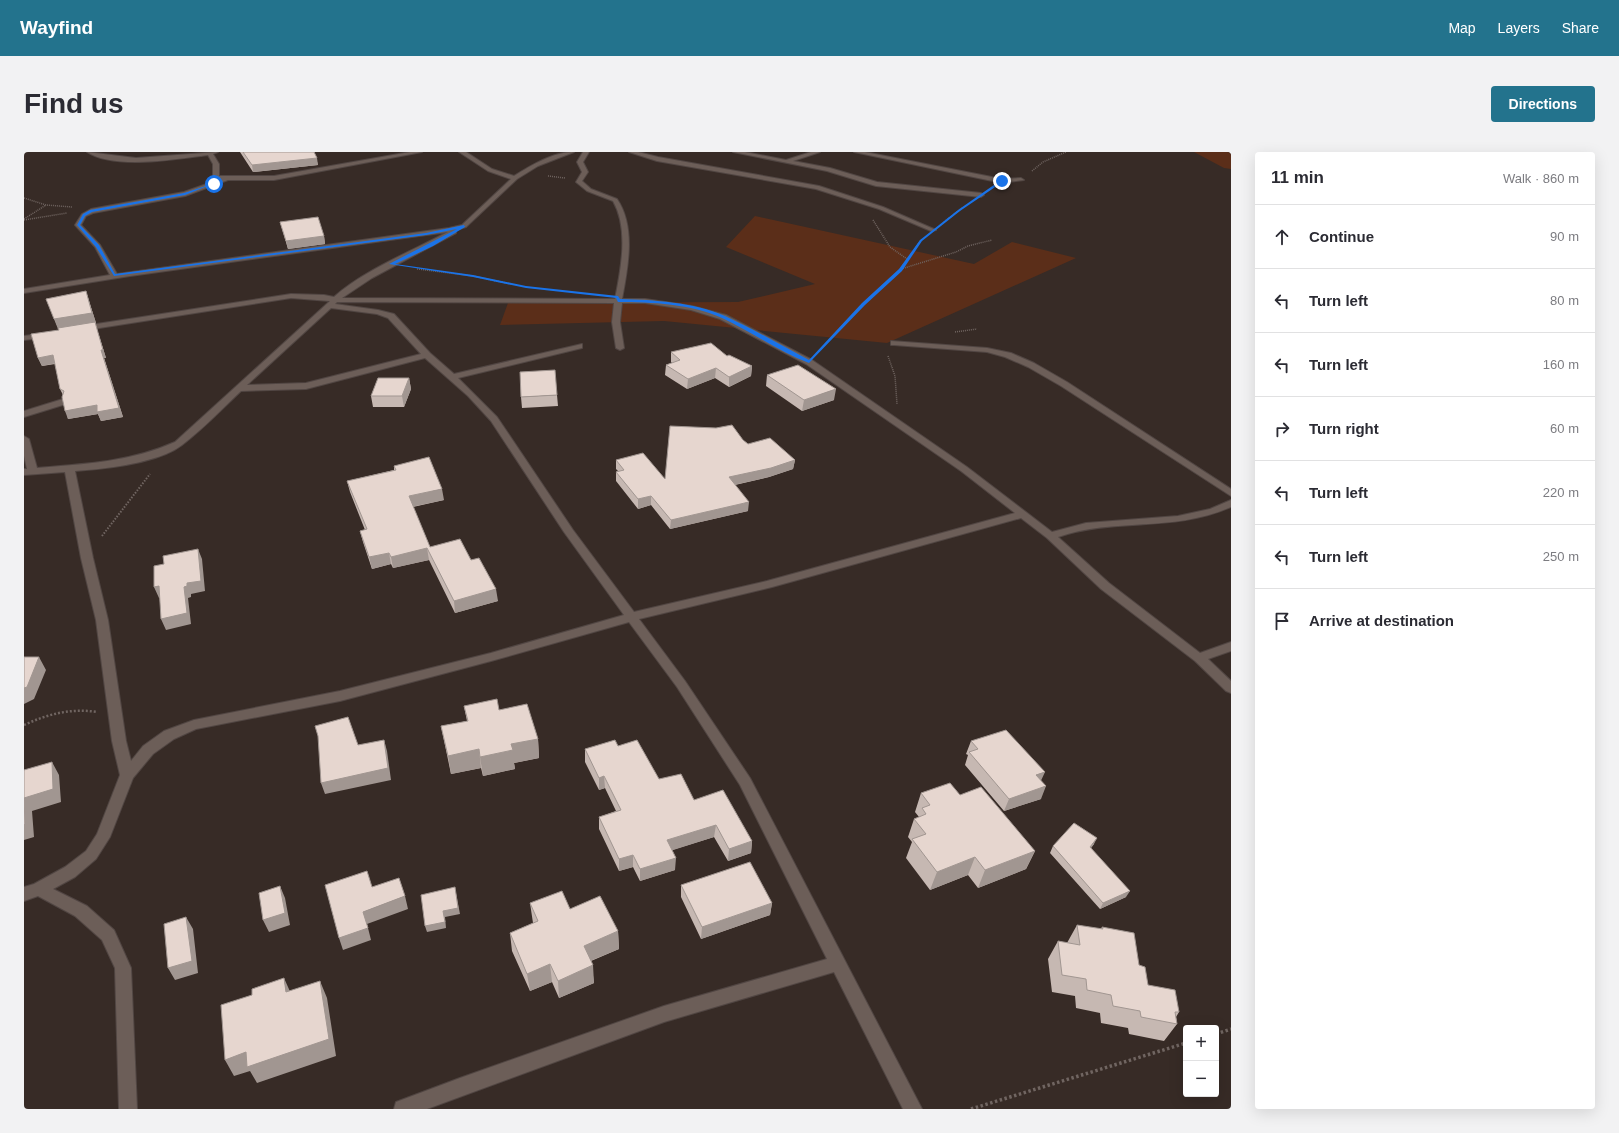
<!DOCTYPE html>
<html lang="en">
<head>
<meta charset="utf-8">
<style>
  :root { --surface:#fff; --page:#f2f2f3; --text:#2b2b33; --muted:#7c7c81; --line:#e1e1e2; --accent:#23738d }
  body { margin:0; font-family:Arial,sans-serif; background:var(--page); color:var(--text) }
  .controls { position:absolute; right:12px; bottom:12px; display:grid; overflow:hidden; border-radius:4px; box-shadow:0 4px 16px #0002 }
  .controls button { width:36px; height:36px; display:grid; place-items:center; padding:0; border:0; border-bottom:1px solid var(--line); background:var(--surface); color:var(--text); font:20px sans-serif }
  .stop { position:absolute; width:12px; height:12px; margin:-9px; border:3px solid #1a73e8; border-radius:50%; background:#fff }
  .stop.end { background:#1a73e8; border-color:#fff; box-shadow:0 1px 4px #0008 }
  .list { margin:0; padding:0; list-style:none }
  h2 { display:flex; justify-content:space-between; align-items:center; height:52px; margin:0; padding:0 16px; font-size:17px }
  h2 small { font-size:13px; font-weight:400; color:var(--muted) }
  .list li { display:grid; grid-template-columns:26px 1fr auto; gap:12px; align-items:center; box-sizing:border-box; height:64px; padding:0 16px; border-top:1px solid var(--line) }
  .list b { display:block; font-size:15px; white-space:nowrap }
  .list em { font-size:13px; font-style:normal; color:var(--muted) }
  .icon { flex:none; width:22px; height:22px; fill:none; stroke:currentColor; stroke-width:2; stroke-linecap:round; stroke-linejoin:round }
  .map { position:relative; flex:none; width:1207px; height:957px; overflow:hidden; border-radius:4px }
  header { display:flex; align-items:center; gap:24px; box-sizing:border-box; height:56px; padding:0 20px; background:var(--accent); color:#fff }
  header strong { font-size:19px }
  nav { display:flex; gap:22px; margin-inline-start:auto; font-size:14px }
  .intro { display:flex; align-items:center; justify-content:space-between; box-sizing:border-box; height:96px; padding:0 24px }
  h1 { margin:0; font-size:28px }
  .button { padding:10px 18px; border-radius:4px; background:var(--accent); color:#fff; font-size:14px; font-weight:700 }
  main { display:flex; gap:24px; padding:0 24px }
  aside { flex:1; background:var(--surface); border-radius:4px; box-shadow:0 4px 16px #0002 }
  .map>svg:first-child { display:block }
  .green { fill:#5b2e19 }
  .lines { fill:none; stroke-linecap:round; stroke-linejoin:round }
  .minor-casing { stroke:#514643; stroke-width:2 }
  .path-far3 { stroke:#706561; stroke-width:1.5; stroke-dasharray:1 1; stroke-linecap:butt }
  .path-far2 { stroke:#706561; stroke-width:2; stroke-dasharray:1.5 1.5; stroke-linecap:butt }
  .path-far1 { stroke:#706561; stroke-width:2.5; stroke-dasharray:2 2; stroke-linecap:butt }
  .path { stroke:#706561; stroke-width:3.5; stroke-dasharray:2.5 2.5; stroke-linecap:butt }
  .minor { fill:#6c5e58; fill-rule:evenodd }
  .wall { fill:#c6b8b2 }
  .shaded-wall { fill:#a19691 }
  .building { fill:#e6d6cf; stroke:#a19691 }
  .route { fill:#1a73e8 }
</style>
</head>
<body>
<header>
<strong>Wayfind</strong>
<nav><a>Map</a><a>Layers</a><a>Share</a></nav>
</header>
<div class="intro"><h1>Find us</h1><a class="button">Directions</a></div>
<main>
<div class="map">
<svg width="1207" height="957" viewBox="0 0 1207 957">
  <rect width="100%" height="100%" fill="#372b26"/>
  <!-- green -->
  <path class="green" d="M 1170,0 L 1207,0 L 1207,17 L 1200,16 Z
    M 731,64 L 950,112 L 988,90 L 1052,106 L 863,191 L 640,169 L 476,173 L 484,151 L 714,150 L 791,132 L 702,95 Z"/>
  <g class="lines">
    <defs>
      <path id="minor" d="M 63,0 L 112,6 L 194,0 L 189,2 L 195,12 L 195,24 L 250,24 L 386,0 L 398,0 L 250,28 L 204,28 L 161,44 L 69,61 L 62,64 L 57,73 L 76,93 L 93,122 L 425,76 L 438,73 L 487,27 L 464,19 L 435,0 L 442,0 L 468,17 L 490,24 C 508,13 529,0 550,0 L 514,14 L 493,27 L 442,75 L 432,78 L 432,81 L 348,126 L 318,146 L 591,147 C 597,117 605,77 589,49 L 563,39 L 552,30 L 558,20 L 553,10 L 559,0 L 565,0 L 559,10 L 564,20 L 558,29 L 567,37 L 593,47 C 612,75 604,115 598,147 L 621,147 L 668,154 L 702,163 L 788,208 L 943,315 L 1028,380 L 1062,371 L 1154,364 L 1186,357 L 1207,348 L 1207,355 C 1148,381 1092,365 1034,385 L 1085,431 L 1176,501 L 1207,490 L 1207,499 L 1184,507 L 1207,529 L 1207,541 L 1202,539 L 1171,509 L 1077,437 L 1023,386 L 997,366 L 748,435 L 615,467 L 661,529 L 726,626 L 898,957 L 879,957 L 810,820 L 640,870 L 403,957 L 370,957 L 372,950 L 436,926 L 640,854 L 803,807 L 716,633 L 653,535 L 605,470 L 467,509 L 316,549 L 172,577 L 150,587 L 129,602 L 109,626 L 86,685 L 72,707 L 51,725 L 29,737 L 63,754 L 90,778 L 107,816 L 113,957 L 95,957 L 91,816 L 78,788 L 51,764 L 14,744 L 0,749 L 0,735 L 10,732 L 41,715 L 62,699 L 73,682 L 96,623 L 88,589 L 72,468 L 57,406 L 41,320 L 0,323 L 0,317 L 3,317 L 0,304 L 0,284 L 5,287 L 13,316 C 61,312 106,310 151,290 L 306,149 L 267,146 L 56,179 L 53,179 L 53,175 L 267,142 L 300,143 L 310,145 C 340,118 388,99 424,80 L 106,124 L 0,141 L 0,137 L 86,123 L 71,95 L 51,73 L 58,62 L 67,57 L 160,40 L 194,28 L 189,25 L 189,12 L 184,3 C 153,7 90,18 63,0 ZM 313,150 L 590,151 L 588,170 L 592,196 L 596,198 L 600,196 L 596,170 L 598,151 L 621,151 L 667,158 L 696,167 L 782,212 L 937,319 L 991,361 L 743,429 L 610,460 L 549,378 L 473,265 L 434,226 L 558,196 L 558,192 L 430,222 L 406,201 L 370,162 L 354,158 L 311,152 ZM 307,156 L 353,162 L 364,166 L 397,202 L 282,231 L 223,233 ZM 401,206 L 444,244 L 467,269 L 540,380 L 600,463 L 467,501 L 316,539 L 170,568 L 140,579 L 119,594 L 107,609 L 102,589 L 84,468 L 69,406 L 51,319 C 80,317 135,311 158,293 C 179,277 198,257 217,239 L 282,237 Z
        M 605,0 L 614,0 L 634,5 L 795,34 L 859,55 L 912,78 L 907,79 L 855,57 L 792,37 L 633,9 Z
        M 709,0 L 721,0 L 762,8 L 787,0 L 796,0 L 769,9 L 806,16 L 853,30 L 957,41 L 960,43 L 957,45 L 852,34 L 803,19 Z
        M 830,0 L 841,0 L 978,27 L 997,26 L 1000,28 L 978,31 Z
        M 22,181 L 26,183 L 25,185 L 0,188 L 0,184 Z
        M 867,189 L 963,196 L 987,201 L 1010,211 L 1043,230 L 1207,337 L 1207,344 L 1037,234 L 1004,215 L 981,205 L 963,200 L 870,193 L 867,193 Z
        M 39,247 L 42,248 L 42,252 L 0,265 L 0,259 Z"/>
    </defs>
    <!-- minor casing -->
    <use href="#minor" class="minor-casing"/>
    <!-- path-far3 -->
    <path class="path-far3" d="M 1008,19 L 1019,10 L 1042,0
      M 524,24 L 541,26
      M 0,46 L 22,53 L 48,55
      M 0,67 L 22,53
      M 0,68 L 43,61
      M 849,68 L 866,95 L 883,107
      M 920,70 L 938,56
      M 393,117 L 449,124 L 487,132
      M 877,117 L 932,100 L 944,94 L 968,88
      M 931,180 L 953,177
      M 795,199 L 839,152 L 877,118 L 897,88
      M 864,204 L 871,224 L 873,252"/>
    <!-- path-far2 -->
    <path class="path-far2" d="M 78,384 L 126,322"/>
    <!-- path-far1 -->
    <path class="path-far1" d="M 0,573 C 24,562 47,556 73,560"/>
    <!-- path -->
    <path class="path" d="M 1192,882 L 1207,877
      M 947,957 L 1162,891"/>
    <!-- minor -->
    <use href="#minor" class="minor"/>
  </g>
  <!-- wall -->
  <path class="wall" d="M 216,0 L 290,0 L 294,13 L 229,20 Z
    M 256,70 L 300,84 L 301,92 L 264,97 Z
    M 62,139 L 65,149 L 72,171 L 71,171 L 82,206 L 80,206 L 99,265 L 77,269 L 74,262 L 44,267 L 39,243 L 36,237 L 31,212 L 18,214 L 14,206 L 35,178 L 22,147 Z
    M 647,200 L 703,204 L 728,214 L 727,224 L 705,235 L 691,226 L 663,237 L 641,223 L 642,213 L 648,211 L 647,210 Z
    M 743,223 L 810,248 L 778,259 L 742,234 Z
    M 385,226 L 387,237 L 380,255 L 349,255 L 347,244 Z
    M 533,243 L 534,254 L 498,256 L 497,245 Z
    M 692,276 L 719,288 L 724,292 L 771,308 L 769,317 L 745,325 L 711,333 L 724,359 L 646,377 L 627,353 L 614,357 L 592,329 L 592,320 L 594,319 L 592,317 L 592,308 L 641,327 Z
    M 370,314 L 420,348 L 389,355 L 406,395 L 447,408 L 474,449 L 431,461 L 405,408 L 369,416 L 367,412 L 348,417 L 339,390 L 336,379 L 341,378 L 326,340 L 323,329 L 370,318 Z
    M 440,554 L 475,558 L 514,587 L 515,606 L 490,611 L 491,617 L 459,624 L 457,616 L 427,622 L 417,574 L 443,569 Z
    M 947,589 L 1017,629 L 1017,647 L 980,659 L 941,613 L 944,603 L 942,602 Z
    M 594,594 L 635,627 L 670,648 L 728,689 L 727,701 L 704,709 L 690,685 L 648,698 L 651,718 L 616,729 L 609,715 L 595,719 L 575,677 L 575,665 L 592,659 L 581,636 L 575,638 L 561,610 L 561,597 Z
    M 897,641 L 936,643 L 1011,699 L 1002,717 L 954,736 L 944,723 L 906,738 L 882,706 L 888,690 L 884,685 L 890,667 L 895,665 L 891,660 Z
    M 1070,692 L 1067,696 L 1102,745 L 1076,757 L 1026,701 L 1029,694 Z
    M 657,733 L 748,751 L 746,763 L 677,787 L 657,745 Z
    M 506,751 L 546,757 L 594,779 L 595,797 L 567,809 L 570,831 L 535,846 L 528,830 L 506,839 L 488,799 L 486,781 L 509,771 Z
    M 1053,773 L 1077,777 L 1078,775 L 1115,813 L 1124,833 L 1155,860 L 1152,865 L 1153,872 L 1140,889 L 1105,882 L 1104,876 L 1077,871 L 1076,861 L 1052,856 L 1051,844 L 1028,840 L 1024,807 L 1034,789 L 1043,791 Z"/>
  <!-- shaded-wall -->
  <path class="shaded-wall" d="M 293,6 L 294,13 L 229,20 L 228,13 Z
    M 300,84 L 301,92 L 264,97 L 262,89 Z
    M 62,139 L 65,149 L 72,171 L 71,171 L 82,206 L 80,206 L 99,265 L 77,269 L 74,262 L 44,267 L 41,259 L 77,198 L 34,177 L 30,167 Z
    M 29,203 L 33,211 L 18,214 L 14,206 Z
    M 728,214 L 727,224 L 705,235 L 705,225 Z
    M 692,216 L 691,226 L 663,237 L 664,227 Z
    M 385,226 L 387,237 L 380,255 L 378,244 Z
    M 812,237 L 810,248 L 778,259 L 780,248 Z
    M 771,308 L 769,317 L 745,325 L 705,334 L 705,325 Z
    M 418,337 L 420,348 L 387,355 L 385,344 Z
    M 627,344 L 627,353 L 614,357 L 614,347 Z
    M 725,350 L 724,359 L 646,377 L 647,368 Z
    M 403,396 L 405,408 L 369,416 L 367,405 Z
    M 174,397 L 178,407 L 181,439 L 167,442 L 167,445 L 164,446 L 167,472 L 142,478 L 137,467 L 163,431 Z
    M 365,401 L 367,412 L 348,417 L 345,405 Z
    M 135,434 L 139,445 L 135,446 L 130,435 Z
    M 472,437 L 474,449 L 431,461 L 430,449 Z
    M 15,505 L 22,518 L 10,547 L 0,552 L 0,536 Z
    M 514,587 L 515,606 L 490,611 L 491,617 L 459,624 L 456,605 L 487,592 Z
    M 360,588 L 363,599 L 367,628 L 301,642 L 297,631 Z
    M 455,597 L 457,616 L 427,622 L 424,604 Z
    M 28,610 L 35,623 L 37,650 L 8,659 L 10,685 L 0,688 L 0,646 Z
    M 1021,620 L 1015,633 L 1012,623 Z
    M 580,624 L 581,636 L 575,638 L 575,626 Z
    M 1022,634 L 1017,647 L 980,659 L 985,647 Z
    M 692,673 L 690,685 L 643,700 L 643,688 Z
    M 1073,686 L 1070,692 L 1062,702 L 1066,695 Z
    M 728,689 L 727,701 L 704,709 L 705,697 Z
    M 1011,699 L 1002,717 L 954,736 L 961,718 Z
    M 609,703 L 609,715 L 595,719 L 595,707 Z
    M 951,705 L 944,723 L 906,738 L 913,720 Z
    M 652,706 L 651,718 L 616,729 L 616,717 Z
    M 256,734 L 261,746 L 266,773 L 245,780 L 239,768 Z
    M 1106,739 L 1102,745 L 1076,757 L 1079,751 Z
    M 432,741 L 436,762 L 421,765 L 422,776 L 403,780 L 401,774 L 419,759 Z
    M 381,744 L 384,757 L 343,772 L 347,788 L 319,798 L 315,786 L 339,760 Z
    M 748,751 L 746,763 L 677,787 L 678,775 Z
    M 162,765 L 169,777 L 174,821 L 151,828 L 144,816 Z
    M 594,779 L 595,797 L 561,811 L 560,794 Z
    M 526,812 L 528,830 L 506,839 L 503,822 Z
    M 569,813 L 570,831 L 535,846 L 534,829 Z
    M 260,826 L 268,844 L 262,840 Z
    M 296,829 L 303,846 L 312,904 L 233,931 L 226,919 L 210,924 L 201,908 Z"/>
  <!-- building -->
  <path class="building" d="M 219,0 L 290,0 L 293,6 L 228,13 Z
    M 294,65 L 300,84 L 262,89 L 256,70 Z
    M 62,139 L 68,161 L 30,167 L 22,147 Z
    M 71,170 L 79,198 L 77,198 L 95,256 L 73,260 L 73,253 L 41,259 L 38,245 L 40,239 L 36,237 L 29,203 L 14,206 L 7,182 L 35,178 L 34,176 Z
    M 687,191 L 703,204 L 705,203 L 728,214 L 705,225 L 692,216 L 664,227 L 642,213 L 656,208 L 647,200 Z
    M 774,213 L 812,237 L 780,248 L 743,223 Z
    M 531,218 L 533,243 L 497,245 L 496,220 Z
    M 354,226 L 385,226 L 378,244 L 347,244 Z
    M 708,273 L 719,288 L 724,292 L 746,286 L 771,308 L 747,316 L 705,325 L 725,350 L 647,368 L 627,344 L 614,347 L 592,320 L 600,318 L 592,308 L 619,301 L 641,327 L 646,274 L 692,276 Z
    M 405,305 L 418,337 L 385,344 L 406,395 L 436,387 L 447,408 L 455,406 L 472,437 L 430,449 L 403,396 L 367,405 L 365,401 L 345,405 L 336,379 L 343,377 L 323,329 L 372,318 L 370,314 Z
    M 174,397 L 177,429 L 163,431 L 163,434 L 160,435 L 163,461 L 137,467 L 135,434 L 130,435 L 130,414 L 140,412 L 139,404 Z
    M 0,505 L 15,505 L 3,535 L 0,536 Z
    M 473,547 L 475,558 L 503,552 L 514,587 L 487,592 L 489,598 L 456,605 L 455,597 L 424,604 L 417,574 L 444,569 L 440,554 Z
    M 324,565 L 334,593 L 360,588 L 364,616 L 297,631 L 294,584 L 291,574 Z
    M 982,578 L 1021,620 L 1012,623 L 1022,634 L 985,647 L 945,600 L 954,597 L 947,589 Z
    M 591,588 L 594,594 L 613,588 L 635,627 L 657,622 L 670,648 L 699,638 L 728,689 L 705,697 L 692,673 L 643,688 L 652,706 L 616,717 L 609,703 L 595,707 L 575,665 L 597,658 L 580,624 L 575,626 L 561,597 Z
    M 28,610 L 29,637 L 0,646 L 1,672 L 0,673 L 0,618 Z
    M 926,631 L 936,643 L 957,635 L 1011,699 L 961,718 L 951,705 L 913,720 L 888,687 L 902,682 L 890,667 L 902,662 L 898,656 L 906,653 L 897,641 Z
    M 1050,671 L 1073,686 L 1066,695 L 1106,739 L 1079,751 L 1029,694 Z
    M 726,710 L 748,751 L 678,775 L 657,733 Z
    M 343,719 L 348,735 L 375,726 L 381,744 L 339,760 L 344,776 L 315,786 L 301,733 Z
    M 256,734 L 261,761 L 239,768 L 235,741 Z
    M 431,735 L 434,756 L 419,759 L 421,770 L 401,774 L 397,743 Z
    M 538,739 L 546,757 L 576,744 L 594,779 L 560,794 L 569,813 L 534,829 L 526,812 L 503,822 L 486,781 L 514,769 L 506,751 Z
    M 162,765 L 168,809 L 144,816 L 140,772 Z
    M 1053,773 L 1079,777 L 1078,775 L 1110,781 L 1115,813 L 1121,815 L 1124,833 L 1151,838 L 1155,860 L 1151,860 L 1153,872 L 1117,865 L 1116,859 L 1089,854 L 1087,843 L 1063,838 L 1062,827 L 1038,823 L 1034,789 L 1056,793 Z
    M 260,826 L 262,840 L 296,829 L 305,887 L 223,915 L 222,900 L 201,908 L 197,853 L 228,843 L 228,837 Z"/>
  <!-- route -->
  <path class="route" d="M 977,28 L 980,29 L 936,59 L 898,89 L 878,119 L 841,153 L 785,211 C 755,200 728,180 698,166 C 667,152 628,150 594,150 L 592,146 L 502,136 L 449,125 L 365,112 L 433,77 L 402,83 L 90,124 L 72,95 L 53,73 L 59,62 L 66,58 L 160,41 L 191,31 L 161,43 L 68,60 L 61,64 L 56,73 L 75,93 L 91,122 L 402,81 L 440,73 L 441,75 L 409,94 L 371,112 L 449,123 L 502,134 L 594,144 L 596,147 C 630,148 669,150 701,164 C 729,177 757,193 785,208 L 838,151 L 875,117 L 896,88 L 934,58 Z"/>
</svg>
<div class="controls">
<button>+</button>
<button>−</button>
</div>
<div class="stop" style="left:190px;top:32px"></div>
<div class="stop end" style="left:978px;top:29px"></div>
</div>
<aside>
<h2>11 min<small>Walk · 860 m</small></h2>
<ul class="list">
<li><svg class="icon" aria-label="ahead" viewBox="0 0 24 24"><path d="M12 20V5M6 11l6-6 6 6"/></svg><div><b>Continue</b></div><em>90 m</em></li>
<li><svg class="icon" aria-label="left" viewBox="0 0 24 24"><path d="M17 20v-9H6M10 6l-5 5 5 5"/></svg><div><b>Turn left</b></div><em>80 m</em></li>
<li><svg class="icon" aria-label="left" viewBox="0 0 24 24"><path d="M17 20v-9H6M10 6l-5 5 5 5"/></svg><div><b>Turn left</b></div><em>160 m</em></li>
<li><svg class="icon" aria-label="right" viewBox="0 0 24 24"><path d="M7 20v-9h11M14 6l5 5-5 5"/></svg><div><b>Turn right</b></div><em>60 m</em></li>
<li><svg class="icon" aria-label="left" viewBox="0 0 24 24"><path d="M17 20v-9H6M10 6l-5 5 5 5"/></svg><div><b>Turn left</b></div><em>220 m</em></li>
<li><svg class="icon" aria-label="left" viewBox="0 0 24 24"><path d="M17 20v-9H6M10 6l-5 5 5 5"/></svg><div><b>Turn left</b></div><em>250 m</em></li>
<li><svg class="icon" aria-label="arrive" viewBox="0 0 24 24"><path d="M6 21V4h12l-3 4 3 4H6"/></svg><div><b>Arrive at destination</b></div></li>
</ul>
</aside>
</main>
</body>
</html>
